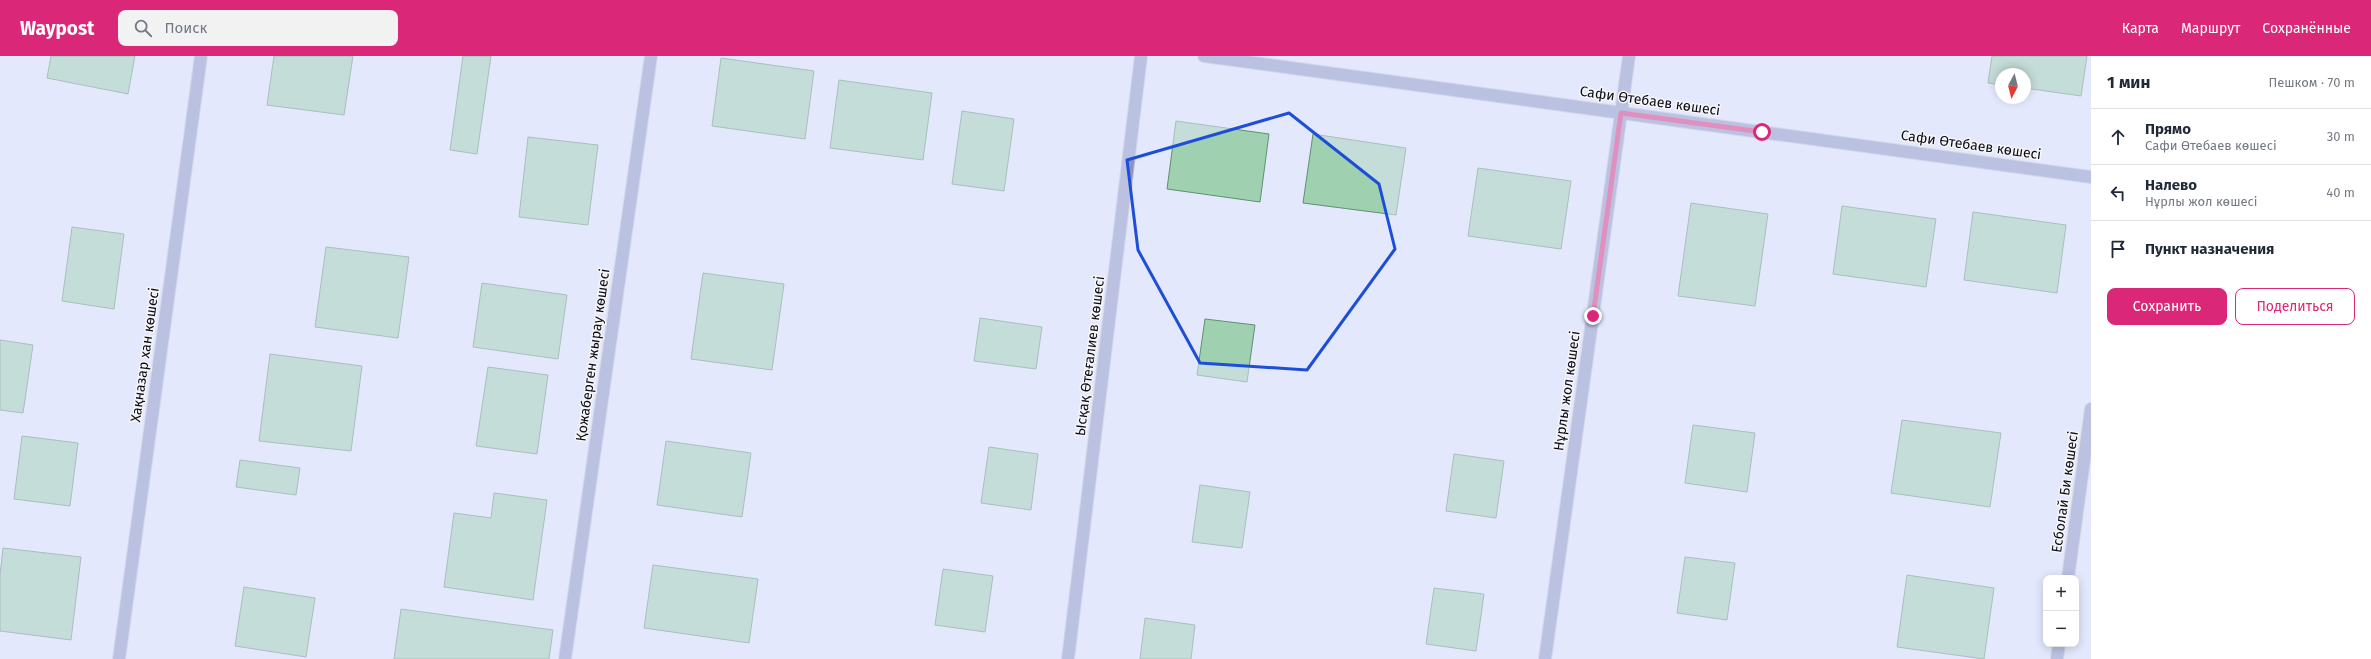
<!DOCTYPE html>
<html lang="ru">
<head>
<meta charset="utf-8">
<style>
  :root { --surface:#fff; --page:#f2f2f3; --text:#1f2937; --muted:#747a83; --line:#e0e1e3; --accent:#db2777 }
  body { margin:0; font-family:"Fira Sans",sans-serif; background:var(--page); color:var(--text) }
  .controls { position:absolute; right:12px; bottom:12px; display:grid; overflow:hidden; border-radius:8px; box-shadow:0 2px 10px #0003 }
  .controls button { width:36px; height:36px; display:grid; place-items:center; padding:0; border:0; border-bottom:1px solid var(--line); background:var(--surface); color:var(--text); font:20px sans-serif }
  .compass { position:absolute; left:1995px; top:12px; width:36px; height:36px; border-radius:50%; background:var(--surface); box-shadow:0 2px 10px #0003; rotate:187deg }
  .stop { position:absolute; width:12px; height:12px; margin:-9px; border:3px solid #db2777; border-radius:50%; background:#fff }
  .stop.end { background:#db2777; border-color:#fff; box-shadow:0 1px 4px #0008 }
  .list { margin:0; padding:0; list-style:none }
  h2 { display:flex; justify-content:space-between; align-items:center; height:52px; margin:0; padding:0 16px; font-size:17px }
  h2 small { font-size:13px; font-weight:400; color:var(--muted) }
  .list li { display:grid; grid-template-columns:26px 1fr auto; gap:12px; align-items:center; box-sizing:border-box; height:56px; padding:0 16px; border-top:1px solid var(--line) }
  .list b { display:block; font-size:15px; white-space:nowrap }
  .list p { margin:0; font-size:13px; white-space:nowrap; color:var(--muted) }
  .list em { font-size:13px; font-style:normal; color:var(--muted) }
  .actions { display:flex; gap:8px; padding:12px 16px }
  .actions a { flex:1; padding:9px 0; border:1px solid var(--accent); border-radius:8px; text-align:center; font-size:14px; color:var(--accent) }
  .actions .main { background:var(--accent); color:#fff }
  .icon { flex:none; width:22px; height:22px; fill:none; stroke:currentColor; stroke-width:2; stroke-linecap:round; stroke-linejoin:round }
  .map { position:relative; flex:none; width:2091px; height:603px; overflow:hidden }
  header { display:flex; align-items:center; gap:24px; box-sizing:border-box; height:56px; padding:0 20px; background:var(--accent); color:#fff }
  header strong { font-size:19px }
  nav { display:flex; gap:22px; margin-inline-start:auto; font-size:14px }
  .search { width:280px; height:36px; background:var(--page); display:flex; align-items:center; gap:10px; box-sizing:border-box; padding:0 14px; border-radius:8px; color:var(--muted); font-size:15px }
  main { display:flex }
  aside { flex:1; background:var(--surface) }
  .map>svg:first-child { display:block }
  .building { fill:#9fd1b0; stroke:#609071 }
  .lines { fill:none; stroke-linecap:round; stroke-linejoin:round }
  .street-casing { stroke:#c0c4d8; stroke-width:14 }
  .street { stroke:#8b94c1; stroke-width:12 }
  .route { stroke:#db2777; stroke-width:5 }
  .marked { fill:none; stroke:#1d4ed8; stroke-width:3; stroke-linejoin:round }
  .labels { text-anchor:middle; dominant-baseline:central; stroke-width:3; stroke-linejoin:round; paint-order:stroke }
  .street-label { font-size:14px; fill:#080a1a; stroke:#f6f6f6 }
</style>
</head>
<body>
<header>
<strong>Waypost</strong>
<div class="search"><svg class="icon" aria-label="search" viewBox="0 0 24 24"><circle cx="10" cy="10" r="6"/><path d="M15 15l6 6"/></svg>Поиск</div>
<nav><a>Карта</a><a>Маршрут</a><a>Сохранённые</a></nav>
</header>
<main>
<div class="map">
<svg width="2091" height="603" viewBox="0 0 2091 603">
  <rect width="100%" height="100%" fill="#e3e8fc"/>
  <!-- building -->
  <path class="building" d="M 51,0 L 135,0 L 128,38 L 47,22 Z
    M 274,0 L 353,0 L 344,59 L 267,49 Z
    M 463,0 L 491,0 L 477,98 L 450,94 Z
    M 1992,0 L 2087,0 L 2081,40 L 2025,32 L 2025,18 L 2001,18 L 2001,29 L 1988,27 Z
    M 721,2 L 814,15 L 805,83 L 712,70 Z
    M 839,24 L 932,37 L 923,104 L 830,92 Z
    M 962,55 L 1014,63 L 1004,135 L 952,128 Z
    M 1176,65 L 1269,78 L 1260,146 L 1167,133 Z
    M 1313,78 L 1406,92 L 1396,159 L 1303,147 Z
    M 528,81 L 598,89 L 588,169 L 519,161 Z
    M 1478,112 L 1571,125 L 1561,193 L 1468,180 Z
    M 1691,147 L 1768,158 L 1755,250 L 1678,240 Z
    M 1842,150 L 1936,163 L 1926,231 L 1833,218 Z
    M 1973,156 L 2066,169 L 2057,237 L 1964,224 Z
    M 72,171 L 124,178 L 114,253 L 62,245 Z
    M 326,191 L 409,201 L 398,282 L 315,271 Z
    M 703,217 L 784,228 L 772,314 L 691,303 Z
    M 482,227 L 567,239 L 558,303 L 473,291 Z
    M 980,262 L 1042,271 L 1036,313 L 974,305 Z
    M 1205,263 L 1255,269 L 1247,326 L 1197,319 Z
    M 0,284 L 33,289 L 23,357 L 0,354 Z
    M 270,298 L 362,310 L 351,395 L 259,385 Z
    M 488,311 L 548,319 L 537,398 L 476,390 Z
    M 1902,364 L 2001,377 L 1990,451 L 1891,437 Z
    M 1693,369 L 1755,377 L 1747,436 L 1685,427 Z
    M 22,380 L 78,387 L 70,450 L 14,443 Z
    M 666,385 L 751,397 L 742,461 L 657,449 Z
    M 989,391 L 1038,398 L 1031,454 L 981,447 Z
    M 1454,398 L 1504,405 L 1496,462 L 1446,455 Z
    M 240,404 L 300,412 L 296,439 L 236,431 Z
    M 1200,429 L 1250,436 L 1242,492 L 1192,486 Z
    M 494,437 L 547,444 L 533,544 L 444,531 L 454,457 L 491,462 Z
    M 3,492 L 81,501 L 71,584 L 0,575 L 0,519 Z
    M 1685,501 L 1735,507 L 1727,564 L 1677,557 Z
    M 653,509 L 758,523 L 749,587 L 644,572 Z
    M 943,513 L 993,520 L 985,576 L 935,569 Z
    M 1907,519 L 1994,532 L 1984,603 L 1897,591 Z
    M 244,531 L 315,542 L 306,601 L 235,590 Z
    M 1434,532 L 1484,538 L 1476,595 L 1426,588 Z
    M 401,553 L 553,574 L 549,603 L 394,603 Z
    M 1145,562 L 1195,569 L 1191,603 L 1140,603 Z"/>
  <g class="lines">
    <defs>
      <path id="street" d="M 1204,0 L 2091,121
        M 2068,522 L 2091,353
        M 119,603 L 201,0
        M 565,603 L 651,0
        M 1068,603 L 1141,0
        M 1545,603 L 1629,0
        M 2057,603 L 2059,588"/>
    </defs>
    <!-- street casing -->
    <use href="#street" class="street-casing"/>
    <!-- street -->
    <use href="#street" class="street"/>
  </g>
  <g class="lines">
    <!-- route -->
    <path class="route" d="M 1593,260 L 1621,57 L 1762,76"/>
  </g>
  <!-- marked area -->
  <path d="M0 0H2091V603H0ZM 1289,57 L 1379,128 L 1395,193 L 1307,314 L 1200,307 L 1138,194 L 1127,104 Z" fill="#e3e8fc" fill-opacity=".55" fill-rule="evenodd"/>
  <path class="marked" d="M 1289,57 L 1379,128 L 1395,193 L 1307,314 L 1200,307 L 1138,194 L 1127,104 Z"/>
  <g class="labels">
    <!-- street labels -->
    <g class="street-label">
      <text transform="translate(1650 45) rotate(8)">Сафи Өтебаев көшесі</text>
      <text transform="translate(1971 89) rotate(8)">Сафи Өтебаев көшесі</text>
      <text transform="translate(145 299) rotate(-82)">Хақназар хан көшесі</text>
      <text transform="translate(593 299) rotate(-82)">Қожаберген жырау көшесі</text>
      <text transform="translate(1090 300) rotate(-83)">Ысқақ Өтеғалиев көшесі</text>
      <text transform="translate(1567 335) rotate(-82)">Нұрлы жол көшесі</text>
      <text transform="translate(2065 436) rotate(-82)">Есболай Би көшесі</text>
    </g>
  </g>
</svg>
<div class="controls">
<button>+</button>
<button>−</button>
</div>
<svg class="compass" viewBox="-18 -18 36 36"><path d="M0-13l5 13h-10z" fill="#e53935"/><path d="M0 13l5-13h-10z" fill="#747a83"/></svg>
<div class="stop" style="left:1762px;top:76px"></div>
<div class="stop end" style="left:1593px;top:260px"></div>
</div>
<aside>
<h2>1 мин<small>Пешком · 70 m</small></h2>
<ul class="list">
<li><svg class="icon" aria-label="ahead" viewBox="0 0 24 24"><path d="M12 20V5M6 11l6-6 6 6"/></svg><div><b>Прямо</b><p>Сафи Өтебаев көшесі</p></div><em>30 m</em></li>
<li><svg class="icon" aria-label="left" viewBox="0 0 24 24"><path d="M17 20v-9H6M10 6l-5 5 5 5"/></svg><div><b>Налево</b><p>Нұрлы жол көшесі</p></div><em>40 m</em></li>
<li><svg class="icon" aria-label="arrive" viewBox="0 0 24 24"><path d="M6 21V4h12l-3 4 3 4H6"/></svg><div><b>Пункт назначения</b></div></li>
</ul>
<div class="actions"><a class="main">Сохранить</a><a>Поделиться</a></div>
</aside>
</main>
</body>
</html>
